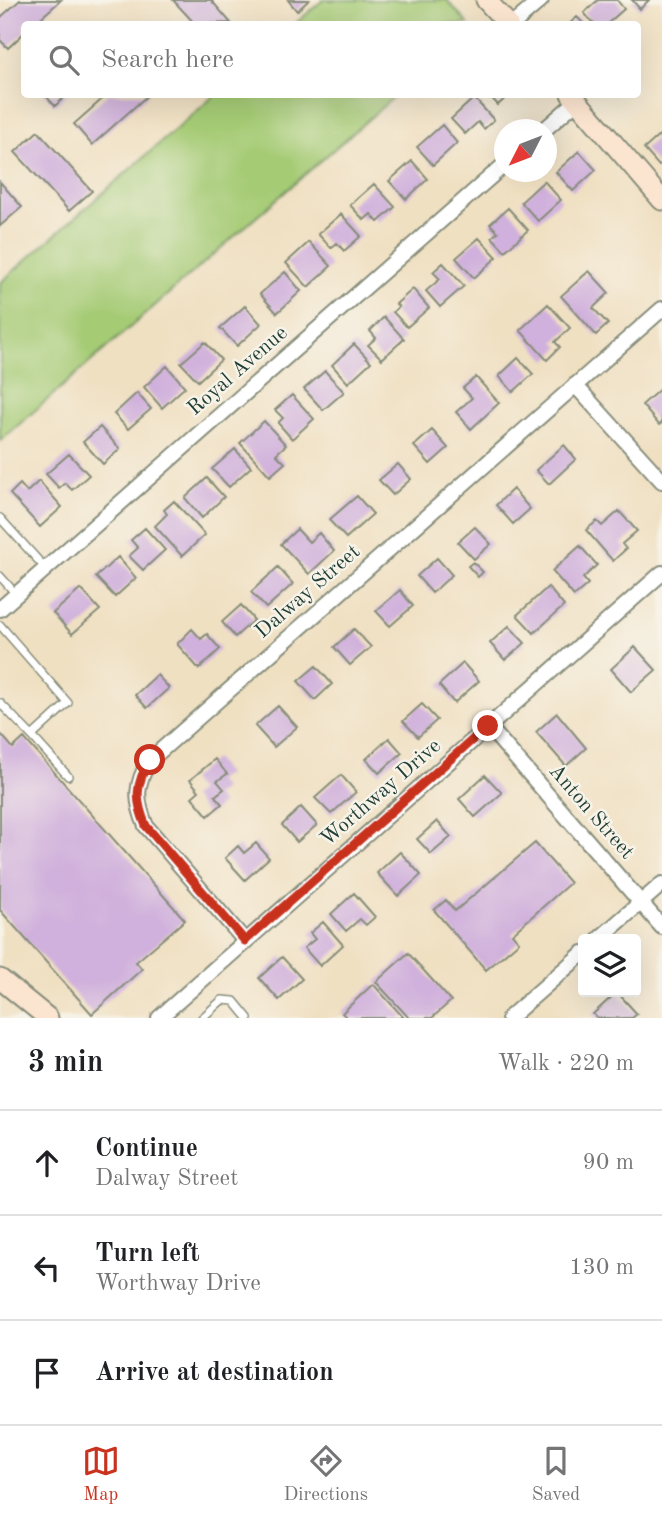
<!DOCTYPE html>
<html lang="en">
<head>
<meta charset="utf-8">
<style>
  :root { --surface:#fff; --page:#f6f6f6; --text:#202124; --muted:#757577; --line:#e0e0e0; --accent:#c8321e }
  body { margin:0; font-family:"Old Standard TT",serif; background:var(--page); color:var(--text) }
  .controls { position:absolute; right:21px; bottom:21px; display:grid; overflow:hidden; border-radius:7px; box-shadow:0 7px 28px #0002 }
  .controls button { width:63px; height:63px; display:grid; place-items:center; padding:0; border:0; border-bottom:2px solid var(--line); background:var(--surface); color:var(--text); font:35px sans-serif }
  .compass { position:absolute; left:494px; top:119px; width:63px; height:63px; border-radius:50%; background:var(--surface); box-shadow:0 7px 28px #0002; rotate:228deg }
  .stop { position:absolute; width:21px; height:21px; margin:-16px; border:5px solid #c8321e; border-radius:50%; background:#fff }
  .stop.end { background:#c8321e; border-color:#fff; box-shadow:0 2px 7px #0008 }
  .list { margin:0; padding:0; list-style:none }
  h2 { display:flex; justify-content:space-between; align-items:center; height:91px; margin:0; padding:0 28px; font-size:30px }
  h2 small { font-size:23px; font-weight:400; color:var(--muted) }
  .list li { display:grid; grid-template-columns:46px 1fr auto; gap:21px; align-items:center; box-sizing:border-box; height:105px; padding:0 28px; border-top:2px solid var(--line) }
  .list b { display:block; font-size:26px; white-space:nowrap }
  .list p { margin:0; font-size:23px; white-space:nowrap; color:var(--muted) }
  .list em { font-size:23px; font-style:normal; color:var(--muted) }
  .icon { flex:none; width:38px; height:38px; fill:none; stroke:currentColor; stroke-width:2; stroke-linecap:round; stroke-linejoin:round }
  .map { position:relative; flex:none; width:662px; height:1018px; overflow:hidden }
  .search { position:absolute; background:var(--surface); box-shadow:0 7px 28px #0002; left:21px; right:21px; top:21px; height:77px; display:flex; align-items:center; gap:18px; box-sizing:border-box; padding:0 24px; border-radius:7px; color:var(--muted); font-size:26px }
  .sheet { height:406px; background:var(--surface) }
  nav { display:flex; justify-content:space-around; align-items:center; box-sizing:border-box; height:98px; border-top:2px solid var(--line); background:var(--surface); font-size:19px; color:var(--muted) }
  nav a { display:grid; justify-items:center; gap:4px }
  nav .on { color:var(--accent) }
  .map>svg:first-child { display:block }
  .green { fill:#a5cb75; stroke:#628454; stroke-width:2 }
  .building { fill:#d0b0dc }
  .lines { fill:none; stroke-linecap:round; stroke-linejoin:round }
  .lane-casing { stroke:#888e7b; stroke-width:10 }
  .street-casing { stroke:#888e7b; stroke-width:18 }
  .secondary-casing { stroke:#888e7b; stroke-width:23 }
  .lane { stroke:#fff; stroke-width:7 }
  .street { stroke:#fff; stroke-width:14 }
  .secondary { stroke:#fce5d0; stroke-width:19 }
  .route { stroke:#c8321e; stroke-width:9 }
  .labels { text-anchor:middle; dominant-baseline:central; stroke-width:5; stroke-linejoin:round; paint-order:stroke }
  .street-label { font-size:21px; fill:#1f3d34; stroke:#f7f3e8 }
</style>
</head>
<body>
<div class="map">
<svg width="662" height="1018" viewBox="0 0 662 1018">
  <rect width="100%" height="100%" fill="#f7f3e8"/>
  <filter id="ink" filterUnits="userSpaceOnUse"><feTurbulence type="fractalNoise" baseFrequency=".0143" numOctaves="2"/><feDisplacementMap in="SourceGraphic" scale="14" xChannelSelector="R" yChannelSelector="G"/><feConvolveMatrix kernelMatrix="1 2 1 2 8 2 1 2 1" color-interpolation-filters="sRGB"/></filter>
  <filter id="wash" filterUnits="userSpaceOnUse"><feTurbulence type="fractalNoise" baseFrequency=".00686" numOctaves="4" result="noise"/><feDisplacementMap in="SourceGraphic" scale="28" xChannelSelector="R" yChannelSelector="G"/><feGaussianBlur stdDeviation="1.57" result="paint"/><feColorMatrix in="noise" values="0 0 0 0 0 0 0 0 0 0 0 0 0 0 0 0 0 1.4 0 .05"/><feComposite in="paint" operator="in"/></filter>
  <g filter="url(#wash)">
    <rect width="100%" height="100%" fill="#f0e0c2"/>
    <!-- green -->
    <path class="green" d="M 323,0 L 447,0 L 468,24 L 295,24 Z
      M 215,95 L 396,95 L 0,441 L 0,283 Z"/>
    <g id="blocks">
      <!-- building -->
      <path class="building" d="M 20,0 L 61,0 L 34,24 L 24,24 L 24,33 L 8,48 L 0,40 L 0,18 Z
        M 173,0 L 211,0 L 231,23 L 195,24 Z
        M 288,0 L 309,0 L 297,11 Z
        M 598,0 L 617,0 L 624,9 L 607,24 L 594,24 L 584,13 Z
        M 632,0 L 649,0 L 640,9 Z
        M 577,17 L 584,24 L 569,24 Z
        M 44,94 L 68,94 L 55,106 Z
        M 108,94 L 149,94 L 92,145 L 74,124 Z
        M 488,94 L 510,94 L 498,105 Z
        M 474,98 L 494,120 L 484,129 L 478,122 L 465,134 L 451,119 Z
        M 442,125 L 457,143 L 433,165 L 417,147 Z
        M 38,131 L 92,191 L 69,211 L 15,152 Z
        M 662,133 L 662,164 L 659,166 L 644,149 Z
        M 579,151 L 596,170 L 573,191 L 556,172 Z
        M 412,161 L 428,179 L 406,199 L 389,181 Z
        M 544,181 L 561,200 L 538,221 L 521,202 Z
        M 0,182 L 22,207 L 0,226 Z
        M 374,184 L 395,207 L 378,222 L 371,214 L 364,220 L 350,205 Z
        M 508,208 L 528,230 L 505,251 L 492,237 L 498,232 L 490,224 Z
        M 341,214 L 361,236 L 344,251 L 337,243 L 331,248 L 318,234 Z
        M 479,238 L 497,257 L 474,278 L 456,258 Z
        M 309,242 L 331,266 L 308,287 L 286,263 Z
        M 443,263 L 464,286 L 440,307 L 426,291 L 440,279 L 433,272 Z
        M 589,271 L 609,293 L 593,308 L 608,324 L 596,335 L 561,296 Z
        M 285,272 L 301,291 L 277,313 L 260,294 Z
        M 413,289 L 429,308 L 407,327 L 393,312 L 399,307 L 396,304 Z
        M 548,304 L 570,328 L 555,342 L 560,347 L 547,360 L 520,330 Z
        M 245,306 L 261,324 L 237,346 L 220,328 Z
        M 384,317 L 404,339 L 382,359 L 368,345 L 376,338 L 370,331 Z
        M 205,342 L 221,360 L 198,381 L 181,363 Z
        M 354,344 L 371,362 L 348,383 L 332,365 Z
        M 518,358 L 533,374 L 513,392 L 499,376 Z
        M 167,366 L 185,387 L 162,408 L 144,387 Z
        M 325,371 L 344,392 L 323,410 L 304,389 Z
        M 476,377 L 499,403 L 471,429 L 456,412 L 472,398 L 463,388 Z
        M 662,387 L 662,423 L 659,425 L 642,405 Z
        M 137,393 L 151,409 L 128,429 L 114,414 Z
        M 292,395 L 314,419 L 292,439 L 278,423 L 283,418 L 275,410 Z
        M 264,421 L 286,445 L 276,454 L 285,463 L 270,476 L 240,443 Z
        M 100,427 L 120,449 L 103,464 L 83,442 Z
        M 432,430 L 448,448 L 430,464 L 414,446 Z
        M 564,445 L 576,459 L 549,484 L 536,470 Z
        M 235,449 L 251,467 L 229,487 L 212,469 Z
        M 69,454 L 89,475 L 72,490 L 65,483 L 59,488 L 46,474 Z
        M 398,464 L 411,479 L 393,495 L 379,480 Z
        M 207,478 L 224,497 L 202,518 L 185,498 Z
        M 39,481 L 62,507 L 40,527 L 10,494 L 20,484 L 27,492 Z
        M 513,489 L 530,509 L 513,524 L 496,505 Z
        M 357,496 L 373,514 L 346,538 L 329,520 Z
        M 174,501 L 205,535 L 182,556 L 155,526 L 167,514 L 164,510 Z
        M 619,511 L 637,531 L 622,544 L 626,549 L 613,561 L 586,530 L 597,521 L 602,526 Z
        M 475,527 L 491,544 L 474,559 L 458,542 Z
        M 145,528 L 165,550 L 143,570 L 129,556 L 138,548 L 131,540 Z
        M 297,529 L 309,542 L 319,533 L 334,551 L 309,574 L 281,544 Z
        M 580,546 L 597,565 L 583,578 L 588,584 L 574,596 L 552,571 Z
        M 118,557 L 136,578 L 115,597 L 96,577 Z
        M 437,558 L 452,575 L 432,593 L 417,576 Z
        M 473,562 L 483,572 L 478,577 L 468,566 Z
        M 278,567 L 293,584 L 266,608 L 251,592 Z
        M 548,587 L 564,606 L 534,633 L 517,615 Z
        M 81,589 L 100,610 L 72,634 L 53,613 Z
        M 400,590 L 413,606 L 390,626 L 376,611 Z
        M 241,605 L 254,620 L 235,637 L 222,622 Z
        M 509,626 L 525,643 L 505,660 L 490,643 Z
        M 192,629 L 201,639 L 207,634 L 220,649 L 199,669 L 177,644 Z
        M 354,629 L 371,647 L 350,665 L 334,647 Z
        M 635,647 L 656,670 L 631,692 L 611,669 Z
        M 463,663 L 479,681 L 454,703 L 439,685 Z
        M 316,666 L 332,684 L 315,700 L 298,681 Z
        M 157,675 L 169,688 L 147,708 L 135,695 Z
        M 422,704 L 437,720 L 418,737 L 403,721 Z
        M 278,706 L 297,727 L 274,747 L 255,726 Z
        M 557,713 L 586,748 L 566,766 L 536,732 Z
        M 0,733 L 13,748 L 24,738 L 185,920 L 136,962 L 142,969 L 92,1014 L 0,910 Z
        M 389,738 L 402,753 L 379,773 L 366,759 Z
        M 215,759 L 227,774 L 217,781 L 224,789 L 215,796 L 222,804 L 208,816 L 192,797 L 199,791 L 190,780 Z
        M 341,775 L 356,792 L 331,814 L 315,798 Z
        M 485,775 L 502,793 L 475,817 L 459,799 Z
        M 301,807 L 317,825 L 297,842 L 282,825 Z
        M 437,821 L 451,837 L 431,854 L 417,839 Z
        M 256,843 L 269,858 L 245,880 L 225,858 L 238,846 L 244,853 Z
        M 535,843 L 570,883 L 512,934 L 519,942 L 486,970 L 434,910 L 446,900 L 455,911 Z
        M 400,852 L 421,875 L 398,896 L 377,873 Z
        M 354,893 L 375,917 L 366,925 L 360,919 L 346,931 L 331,914 Z
        M 323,922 L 343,945 L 320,966 L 304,948 L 315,939 L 310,933 Z
        M 408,953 L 451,1001 L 432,1018 L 409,1018 L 376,982 Z
        M 282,957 L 302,979 L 279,1000 L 259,978 Z
        M 373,984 L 404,1018 L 347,1018 L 342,1013 Z
        M 617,992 L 637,1014 L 632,1018 L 597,1018 L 593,1014 Z"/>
    </g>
  </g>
  <g filter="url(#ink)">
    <use href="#blocks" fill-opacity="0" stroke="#888e7b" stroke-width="2"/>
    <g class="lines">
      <defs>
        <path id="lane" d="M 0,518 L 46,569
          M 0,576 L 16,594
          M 0,625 L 68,703 L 32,736 L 0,703
          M 32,736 L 68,776
          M 202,1018 L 222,1000 L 234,1001 L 248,1018"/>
        <path id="street" d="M 513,24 L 541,0
          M 544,130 L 577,101
          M 575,385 L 662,481
          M 0,609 L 504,165
          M 488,726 L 662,927
          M 599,939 L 662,884
          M 245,941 L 146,826 C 135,800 135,784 150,760 L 662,309
          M 159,1018 L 662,573
          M 509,1018 L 583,953"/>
        <path id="secondary" d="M 486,0 L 508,24
          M 571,94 L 662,200
          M 0,979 L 48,1018"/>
      </defs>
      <!-- lane casing -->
      <use href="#lane" class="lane-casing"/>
      <!-- street casing -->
      <use href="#street" class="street-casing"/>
      <!-- secondary casing -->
      <use href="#secondary" class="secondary-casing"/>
      <!-- lane -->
      <use href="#lane" class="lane"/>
      <!-- street -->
      <use href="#street" class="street"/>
      <!-- secondary -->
      <use href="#secondary" class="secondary"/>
    </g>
  </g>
  <g class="lines" filter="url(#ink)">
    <!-- route -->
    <path class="route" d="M 150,760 C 135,784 135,800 146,826 L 245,941 L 488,726"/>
  </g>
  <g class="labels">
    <!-- street labels -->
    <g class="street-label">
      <text transform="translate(238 371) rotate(-41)">Royal Avenue</text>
      <text transform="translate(308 592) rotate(-41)">Dalway Street</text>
      <text transform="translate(381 793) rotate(-41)">Worthway Drive</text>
      <text transform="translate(591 812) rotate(49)">Anton Street</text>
    </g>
  </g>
</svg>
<div class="controls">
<button><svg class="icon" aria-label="layers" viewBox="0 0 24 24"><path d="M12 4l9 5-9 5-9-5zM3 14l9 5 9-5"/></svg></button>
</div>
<svg class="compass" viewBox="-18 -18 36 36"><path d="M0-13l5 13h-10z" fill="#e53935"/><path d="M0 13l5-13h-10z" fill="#757577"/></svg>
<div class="stop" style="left:150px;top:760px"></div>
<div class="stop end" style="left:488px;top:726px"></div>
<div class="search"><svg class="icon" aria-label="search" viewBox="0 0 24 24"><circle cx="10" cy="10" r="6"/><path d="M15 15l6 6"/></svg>Search here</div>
</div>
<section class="sheet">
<h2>3 min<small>Walk · 220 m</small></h2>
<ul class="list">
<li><svg class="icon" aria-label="ahead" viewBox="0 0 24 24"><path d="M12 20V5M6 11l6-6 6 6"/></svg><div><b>Continue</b><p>Dalway Street</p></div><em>90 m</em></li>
<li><svg class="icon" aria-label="left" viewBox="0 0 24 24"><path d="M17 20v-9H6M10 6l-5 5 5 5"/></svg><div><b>Turn left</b><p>Worthway Drive</p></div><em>130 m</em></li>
<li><svg class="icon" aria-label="arrive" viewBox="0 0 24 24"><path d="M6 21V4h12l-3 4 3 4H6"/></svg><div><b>Arrive at destination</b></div></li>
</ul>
</section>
<nav>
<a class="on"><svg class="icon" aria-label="map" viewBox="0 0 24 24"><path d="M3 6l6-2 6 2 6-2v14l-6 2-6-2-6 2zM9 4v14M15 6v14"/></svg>Map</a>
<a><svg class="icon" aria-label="directions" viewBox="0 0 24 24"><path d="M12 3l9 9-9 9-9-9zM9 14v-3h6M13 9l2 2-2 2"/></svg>Directions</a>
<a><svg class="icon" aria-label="saved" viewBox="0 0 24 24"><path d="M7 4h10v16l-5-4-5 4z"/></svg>Saved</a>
</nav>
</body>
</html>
